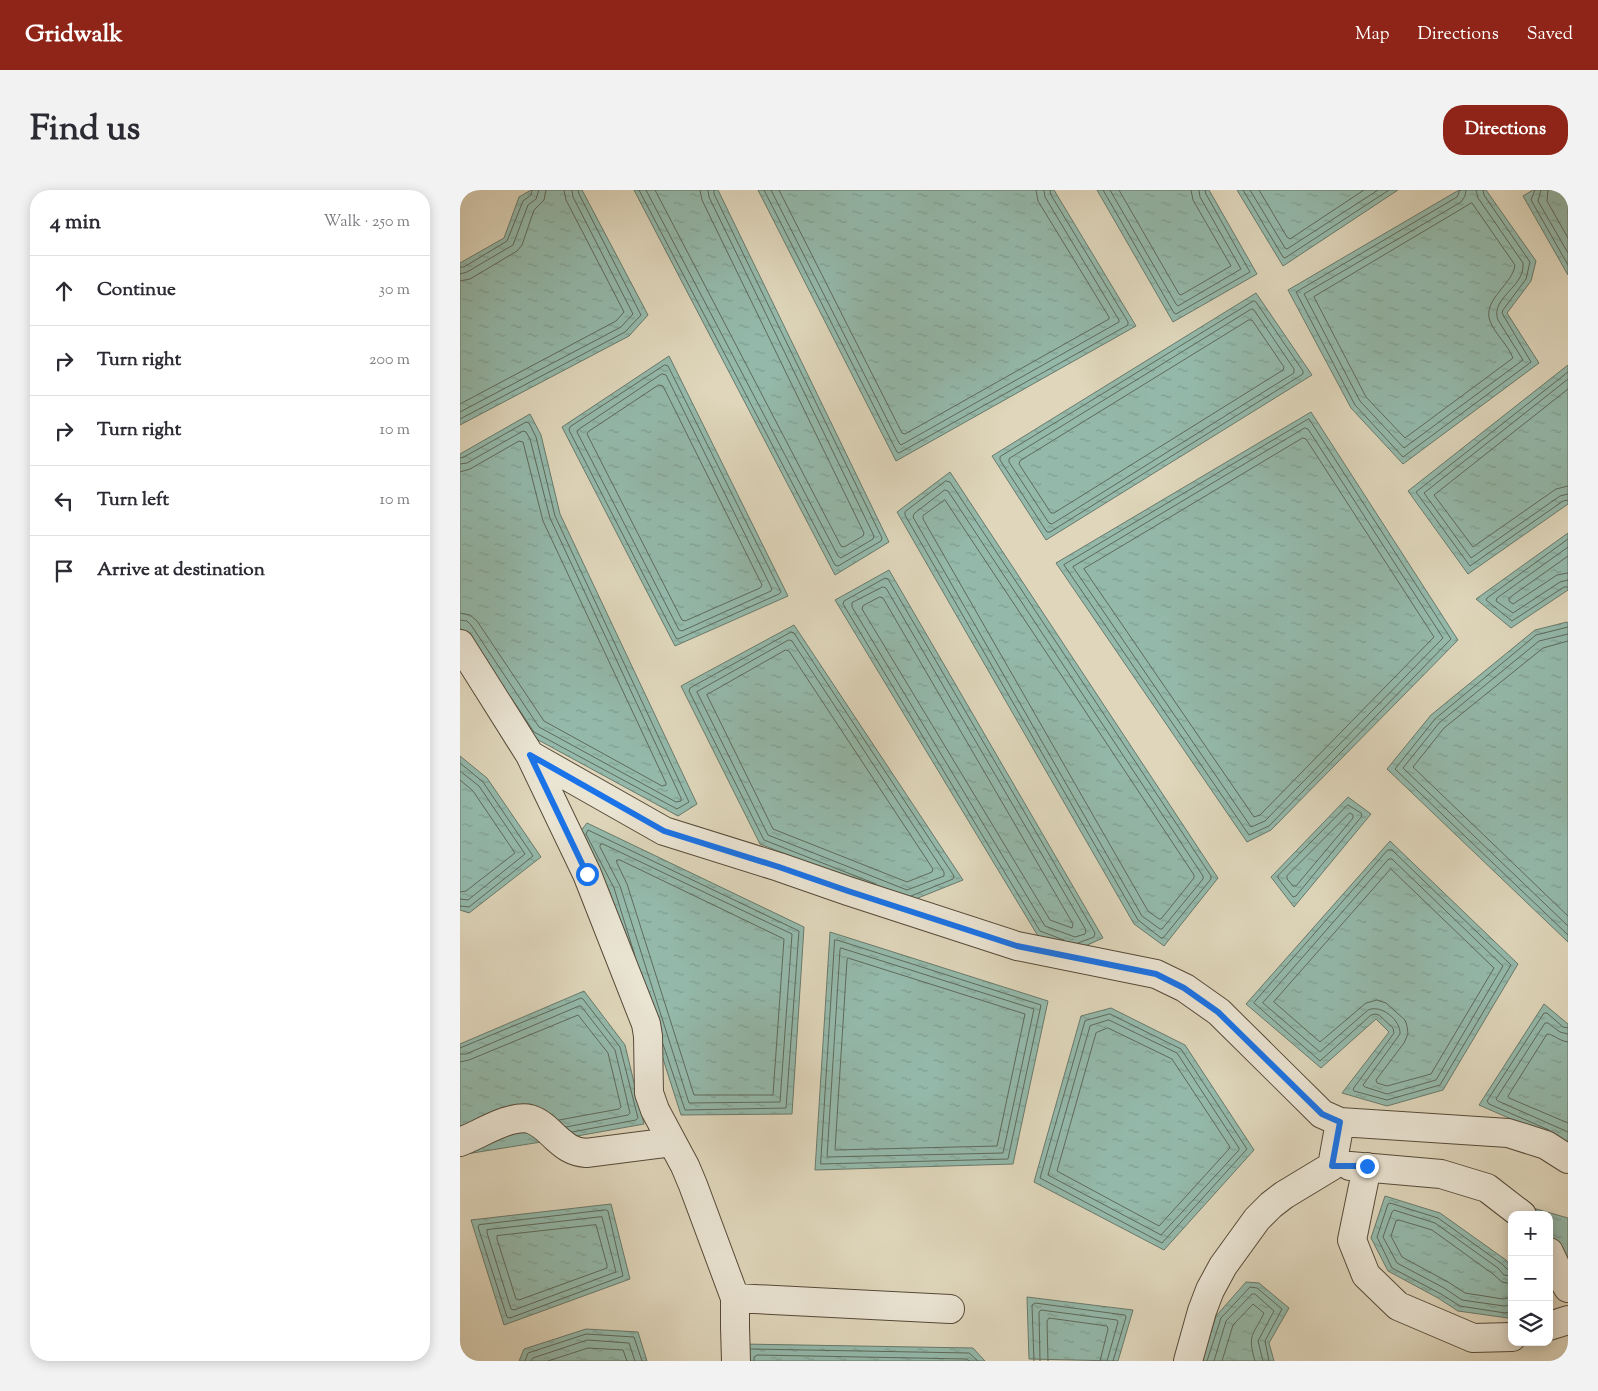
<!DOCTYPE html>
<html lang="en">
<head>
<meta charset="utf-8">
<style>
  :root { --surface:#fff; --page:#f2f2f3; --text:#2b2b33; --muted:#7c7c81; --line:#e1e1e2; --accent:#8f2418 }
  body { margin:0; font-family:"Sorts Mill Goudy",serif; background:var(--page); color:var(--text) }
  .controls { position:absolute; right:15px; bottom:15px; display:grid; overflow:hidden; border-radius:10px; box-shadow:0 2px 12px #0003 }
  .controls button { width:45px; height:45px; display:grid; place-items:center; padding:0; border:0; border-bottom:1px solid var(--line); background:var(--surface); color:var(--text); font:25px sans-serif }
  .stop { position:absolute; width:15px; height:15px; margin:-11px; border:4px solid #1a73e8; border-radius:50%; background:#fff }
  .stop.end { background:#1a73e8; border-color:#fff; box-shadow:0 1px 5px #0008 }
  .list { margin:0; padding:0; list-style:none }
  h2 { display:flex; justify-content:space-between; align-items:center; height:65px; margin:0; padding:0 20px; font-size:21px }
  h2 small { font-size:16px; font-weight:400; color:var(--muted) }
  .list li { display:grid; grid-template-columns:32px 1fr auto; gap:15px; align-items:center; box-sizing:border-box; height:70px; padding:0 20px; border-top:1px solid var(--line) }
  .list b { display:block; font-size:19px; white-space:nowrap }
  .list em { font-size:16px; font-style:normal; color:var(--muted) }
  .icon { flex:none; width:28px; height:28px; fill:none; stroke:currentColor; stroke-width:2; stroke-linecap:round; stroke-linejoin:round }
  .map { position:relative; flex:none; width:1108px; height:1171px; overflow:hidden; border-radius:20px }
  header { display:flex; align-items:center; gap:30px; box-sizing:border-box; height:70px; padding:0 25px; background:var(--accent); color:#fff }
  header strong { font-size:24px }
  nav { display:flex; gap:28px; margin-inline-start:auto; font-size:18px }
  .intro { display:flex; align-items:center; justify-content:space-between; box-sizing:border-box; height:120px; padding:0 30px }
  h1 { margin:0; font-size:35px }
  .button { padding:12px 22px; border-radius:20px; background:var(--accent); color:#fff; font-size:18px; font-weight:700 }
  main { display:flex; gap:30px; padding:0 30px }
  aside { flex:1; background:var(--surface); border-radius:20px; box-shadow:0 2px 12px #0003 }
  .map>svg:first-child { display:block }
  .water { fill:url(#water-ripples); stroke:#697a6b }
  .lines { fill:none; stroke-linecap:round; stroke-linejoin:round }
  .shore { stroke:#5e6a5c; stroke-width:1 }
  .minor-casing { stroke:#564a38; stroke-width:30 }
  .minor { stroke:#eae4d3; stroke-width:28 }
  .route { stroke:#1a73e8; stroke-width:6 }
</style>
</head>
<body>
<header>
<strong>Gridwalk</strong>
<nav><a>Map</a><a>Directions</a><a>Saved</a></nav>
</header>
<div class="intro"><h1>Find us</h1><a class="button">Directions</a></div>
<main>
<aside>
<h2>4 min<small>Walk · 250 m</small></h2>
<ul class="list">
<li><svg class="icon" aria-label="ahead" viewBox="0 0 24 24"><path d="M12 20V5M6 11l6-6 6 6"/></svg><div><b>Continue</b></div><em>30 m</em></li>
<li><svg class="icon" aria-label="right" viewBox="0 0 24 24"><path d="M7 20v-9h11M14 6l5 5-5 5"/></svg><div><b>Turn right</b></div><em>200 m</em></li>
<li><svg class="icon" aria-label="right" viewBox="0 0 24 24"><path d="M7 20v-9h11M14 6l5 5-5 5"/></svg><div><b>Turn right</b></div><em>10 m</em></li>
<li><svg class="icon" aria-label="left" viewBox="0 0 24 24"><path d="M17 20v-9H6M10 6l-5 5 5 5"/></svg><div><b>Turn left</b></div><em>10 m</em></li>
<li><svg class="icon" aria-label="arrive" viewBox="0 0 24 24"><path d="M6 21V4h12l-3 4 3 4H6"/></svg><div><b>Arrive at destination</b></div></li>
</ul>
</aside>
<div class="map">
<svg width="1108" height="1171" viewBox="0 0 1108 1171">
  <defs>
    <pattern id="water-ripples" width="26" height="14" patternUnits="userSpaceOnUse" patternTransform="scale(1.25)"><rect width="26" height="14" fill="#94b9ab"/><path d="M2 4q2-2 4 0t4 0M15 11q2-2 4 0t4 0" fill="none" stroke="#809e92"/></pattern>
  </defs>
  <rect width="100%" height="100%" fill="#dfd6bb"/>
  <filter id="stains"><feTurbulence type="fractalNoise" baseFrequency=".004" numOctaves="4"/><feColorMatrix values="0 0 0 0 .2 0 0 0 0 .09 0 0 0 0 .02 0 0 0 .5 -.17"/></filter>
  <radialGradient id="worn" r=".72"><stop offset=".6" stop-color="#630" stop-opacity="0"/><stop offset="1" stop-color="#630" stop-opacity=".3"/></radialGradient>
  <!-- water -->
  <path class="water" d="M 71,0 L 122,0 L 188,125 L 169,146 L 0,235 L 0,73 L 44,48 L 59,7 Z
    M 174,0 L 258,0 L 429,352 L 375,385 Z
    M 298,0 L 594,0 L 676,136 L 436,271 Z
    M 637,0 L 749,0 L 797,84 L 713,132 Z
    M 777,0 L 938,0 L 823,76 Z
    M 999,0 L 1026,0 L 1076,71 L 1071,91 L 1047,123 L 1079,173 L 943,274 L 891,218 L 828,100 Z
    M 1073,0 L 1108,0 L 1108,85 L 1063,6 Z
    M 796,103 L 852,185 L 586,350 L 532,266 Z
    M 209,166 L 328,406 L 215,456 L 102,237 Z
    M 1108,175 L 1108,314 L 1008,384 L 948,301 Z
    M 851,222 L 998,450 L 811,640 L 787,652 L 596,373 Z
    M 70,224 L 81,245 L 100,324 L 237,614 L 218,626 L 71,546 L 0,438 L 0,264 Z
    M 490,282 L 758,688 L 704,756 L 674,734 L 437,322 Z
    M 1108,343 L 1108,400 L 1051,438 L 1016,409 Z
    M 429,380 L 643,748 L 616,760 L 578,746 L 375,410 Z
    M 1107,432 L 1108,433 L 1108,752 L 927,579 L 971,525 L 1075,440 Z
    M 334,435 L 503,690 L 448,712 L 300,654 L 221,496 Z
    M 0,566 L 27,588 L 81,667 L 9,723 L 0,720 Z
    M 888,607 L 911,624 L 834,717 L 811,687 Z
    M 127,633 L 344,737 L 332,924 L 221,925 L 149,700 L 120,642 Z
    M 930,651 L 1058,774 L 983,900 L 927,916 L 882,903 L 929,842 L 916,829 L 861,878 L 786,814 Z
    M 370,742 L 588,811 L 553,974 L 355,980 Z
    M 124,801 L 165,855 L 184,934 L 106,948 L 0,965 L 0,854 Z
    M 1084,814 L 1108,834 L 1108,954 L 1019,915 Z
    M 651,818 L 725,855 L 794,960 L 704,1060 L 574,992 L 621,826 Z
    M 925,1006 L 980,1023 L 1046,1070 L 1052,1077 L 1052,1124 L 1048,1128 L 998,1121 L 978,1108 L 928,1081 L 911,1048 Z
    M 1034,1007 L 1108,1028 L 1108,1108 L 1089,1083 L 1089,1025 L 1052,1025 Z
    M 151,1014 L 170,1089 L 44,1135 L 11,1030 Z
    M 786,1092 L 799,1093 L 829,1118 L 809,1153 L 814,1171 L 742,1171 L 756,1126 Z
    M 567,1107 L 673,1120 L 658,1171 L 569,1169 Z
    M 126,1139 L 178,1142 L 187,1171 L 59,1171 L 64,1159 Z
    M 282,1154 L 513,1158 L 525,1171 L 283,1171 Z"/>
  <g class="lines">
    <!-- shore -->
    <path class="shore" d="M 179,0 L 375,375 L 378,376 L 421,351 L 422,348 L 254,4 L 254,0
      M 186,0 L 378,366 L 381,368 L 413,349 L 414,346 L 249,7 L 248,0
      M 195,0 L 381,356 L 384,357 L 403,346 L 404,343 L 242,10 L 240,0
      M 304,0 L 437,262 L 439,263 L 668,135 L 668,132 L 591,5 L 590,0
      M 311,0 L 439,253 L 441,255 L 659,132 L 659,130 L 585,7 L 584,0
      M 319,0 L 442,243 L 445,244 L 649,129 L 649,127 L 578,11 L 576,0
      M 643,0 L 714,123 L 716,124 L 790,82 L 746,4 L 745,0
      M 650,0 L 716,114 L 718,116 L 781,79 L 740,7 L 739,0
      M 659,0 L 719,104 L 721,105 L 771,76 L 733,10 L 731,0
      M 783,0 L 823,67 L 825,68 L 929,0
      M 790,0 L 825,58 L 827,59 L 918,0
      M 799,0 L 827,47 L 830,49 L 904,0
      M 1000,0 L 997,7 L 836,102 L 895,215 L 943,267 L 1071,172 L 1042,123 L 1043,120 L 1066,89 L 1070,72 L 1024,5 L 1023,0
      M 1006,0 L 1005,6 L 1001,12 L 844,104 L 900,211 L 944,258 L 1063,170 L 1038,130 C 1031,112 1055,100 1061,85 C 1063,81 1063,77 1063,73 L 1018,8 L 1016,0
      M 1075,0 L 1071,10 L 1108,75
      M 1081,0 L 1078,11 L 1108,63
      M 1088,0 L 1087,11 L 1108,48
      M 1012,13 L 1055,75 C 1053,94 1022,110 1030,131 C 1035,144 1048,155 1053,168 L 945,248 L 906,207 L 854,107 Z
      M 0,77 L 4,77 L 47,51 L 63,11 L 71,5 L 72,0
      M 0,84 L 7,82 L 53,55 L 68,15 L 76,9 L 79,0
      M 0,91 L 10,89 L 57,61 L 62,55 L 74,20 L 84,10 L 86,0
      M 794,111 L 796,112 L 843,181 L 843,184 L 590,342 L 587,342 L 540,270 L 540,267 Z
      M 792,119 L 794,120 L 834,179 L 834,183 L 592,334 L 589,333 L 549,272 L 549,269 Z
      M 789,130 L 792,130 L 824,177 L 823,180 L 594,323 L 591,323 L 559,274 L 560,271 Z
      M 205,175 L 208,176 L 321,402 L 319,404 L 218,449 L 216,448 L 109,240 L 110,237 Z
      M 1108,182 L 956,302 L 1010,376 L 1103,311 L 1108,310
      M 202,184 L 206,185 L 312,399 L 311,401 L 222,441 L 219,440 L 117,242 L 118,240 Z
      M 1108,189 L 964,303 L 1011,368 L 1100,306 L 1108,304
      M 199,195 L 203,196 L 302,395 L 300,398 L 225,431 L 222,430 L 127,244 L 128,242 Z
      M 1108,199 L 974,305 L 1013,357 L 1096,299 L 1108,296
      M 0,214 L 156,131 L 164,122 L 106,10 L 104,0
      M 0,222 L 161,137 L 173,124 L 113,7 L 112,0
      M 0,229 L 165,142 L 181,125 L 119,4 L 118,0
      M 849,229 L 991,449 L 809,636 L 789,645 L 604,375 Z
      M 845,238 L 848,239 L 983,448 L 805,631 L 791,637 L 613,377 Z
      M 843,248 L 846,249 L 974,447 L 800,625 L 794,627 L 624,379 Z
      M 0,268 L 4,267 L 66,232 L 69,233 L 76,247 L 95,326 L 229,612 L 217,619 L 74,542 L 50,506
      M 0,274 L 7,273 L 63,241 L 66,242 L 70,249 L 90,328 L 221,608 L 221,611 L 216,612 L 79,537 L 11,435 L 7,431 L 0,430
      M 0,282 L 10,279 L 59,251 L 63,252 L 83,331 L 206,593 L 206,595 L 202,596 L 84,531 L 17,431 L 10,425 L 0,423
      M 486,291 L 490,292 L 751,686 L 751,689 L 703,748 L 701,748 L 678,730 L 445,325 L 445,322 Z
      M 485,300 L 488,301 L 743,686 L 743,689 L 702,739 L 700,739 L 682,726 L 453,327 L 454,324 Z
      M 485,310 L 734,685 L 734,688 L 701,729 L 699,729 L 688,721 L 463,329 L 463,326 Z
      M 1108,349 L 1027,408 L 1026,410 L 1052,431 L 1104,397 L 1108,397
      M 1108,357 L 1037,408 L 1036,411 L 1053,423 L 1100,392 L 1108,390
      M 1108,366 L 1049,408 L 1049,411 L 1053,414 L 1097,385 L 1108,383
      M 423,397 L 426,398 L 626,740 L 625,744 L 615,747 L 585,736 L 392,417 L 392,413 Z
      M 420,407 L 423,408 L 613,734 L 612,738 L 590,730 L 402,419 L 403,416 Z
      M 1108,437 L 1076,445 L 975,529 L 935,579 L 1108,745
      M 1108,444 L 1079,451 L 979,533 L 943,578 L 1108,736
      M 329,450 L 332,451 L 484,682 L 484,686 L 447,700 L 308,645 L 237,502 Z
      M 1108,451 L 1083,458 L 984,538 L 953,577 L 1108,726
      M 326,460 L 329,461 L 473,679 L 472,682 L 447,692 L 313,639 L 247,505 Z
      M 0,573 L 23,592 L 73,666 L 9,717 L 0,716
      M 0,581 L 19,596 L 65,664 L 8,710 L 0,709
      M 0,590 L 13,601 L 55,663 L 6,701 L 0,702
      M 888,615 L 901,623 L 902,626 L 836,706 L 833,707 L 818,688 L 818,686 Z
      M 890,623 L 893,625 L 893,628 L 836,696 L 833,696 L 827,689 L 827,686 Z
      M 141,654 L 143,654 L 332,744 L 320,912 L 229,913 L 160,696 L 140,657 Z
      M 928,660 L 932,660 L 1051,775 L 980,895 L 927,910 L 894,901 L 893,899 L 934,843 L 933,838 L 919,825 L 915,824 L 911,825 L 860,871 L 794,813 Z
      M 929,669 L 932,669 L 1043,776 L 976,890 L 927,904 L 905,897 L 903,895 L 940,844 C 941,830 921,814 908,820 L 860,862 L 803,813 Z
      M 157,670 L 160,670 L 324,749 L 313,905 L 234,905 L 167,694 L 157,673 Z
      M 931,679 L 1034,778 L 971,884 L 927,896 L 917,893 L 916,890 L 944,853 L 948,844 L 947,836 L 945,830 L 926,813 L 917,810 L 906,813 L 860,852 L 814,812 Z
      M 416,694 L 304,650 L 229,501 L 230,498 L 331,442 L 334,443 L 494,686 L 493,689 L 451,706
      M 375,750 L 377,750 L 581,815 L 548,969 L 361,974 Z
      M 604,750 L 580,741 L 383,414 L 384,411 L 425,388 L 428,389 L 635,743 L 634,747 L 618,753
      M 381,758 L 574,819 L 543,963 L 367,967 L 380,760 Z
      M 175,766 L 154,698 L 126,644 L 128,640 L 339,741 L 326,918 L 225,920 L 203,854
      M 388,768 L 565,824 L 537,956 L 375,960 L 387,770 Z
      M 650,824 L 721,859 L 787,959 L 702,1053 L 580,988 L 625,831 Z
      M 649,830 L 717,863 L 779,958 L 779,960 L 701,1045 L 588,985 L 630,836 Z
      M 648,838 L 712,869 L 770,957 L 769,959 L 699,1036 L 597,981 L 636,843 Z
      M 1108,844 L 1100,842 L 1088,833 L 1085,833 L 1036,909 L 1038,911 L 1108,942
      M 1108,852 C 1099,851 1093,844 1087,844 L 1048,906 L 1049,908 L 1108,933
      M 0,858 L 121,808 L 123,809 L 160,857 L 178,928 L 176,930 L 112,942
      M 0,864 L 6,864 L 119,816 L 121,816 L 155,860 L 170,923 L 168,925 L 106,937
      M 0,872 L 9,870 L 118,825 L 148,863 L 161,917 L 159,919 L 99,930
      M 1089,940 L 1029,914 L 1027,911 L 1084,823 L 1087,823 L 1103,837 L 1108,838
      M 146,1020 L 148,1021 L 163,1086 L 50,1128 L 47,1127 L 18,1037 L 19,1035 Z
      M 142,1027 L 156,1082 L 54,1120 L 51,1119 L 27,1043 L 27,1040 Z
      M 136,1035 L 147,1075 L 147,1078 L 59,1110 L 56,1109 L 37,1049 L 37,1046 Z
      M 1052,1080 L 1047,1079 L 1042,1074 L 978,1028 L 930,1013 L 928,1014 L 917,1047 L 932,1078 L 981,1104 L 1000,1116 L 1045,1123 L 1052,1121
      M 1052,1086 L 1044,1085 L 1038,1078 L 975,1033 L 934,1020 L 932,1022 L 923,1047 L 937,1073 L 984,1098 L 1002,1110 L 1044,1116 L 1052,1115
      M 1052,1094 L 1042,1092 L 1033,1084 L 972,1040 L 939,1030 L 936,1031 L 931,1046 L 942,1067 L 988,1092 L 1005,1103 L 1043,1109 L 1052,1107
      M 291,1159 L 509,1163 L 518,1171
      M 65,1171 L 68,1163 L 126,1144 L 174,1147 L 182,1171
      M 71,1171 L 73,1168 L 127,1150 L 169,1153 L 175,1171
      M 88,1171 L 128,1158 L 163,1160 L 167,1171
      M 294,1171 L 294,1167 L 297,1165 L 506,1169 L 510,1171
      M 574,1171 L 572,1115 L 575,1113 L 665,1125 L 666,1127 L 653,1171
      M 580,1171 L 579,1122 L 581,1120 L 657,1130 L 658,1132 L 647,1171
      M 588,1171 L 587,1131 L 589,1128 L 647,1136 L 648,1139 L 640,1171
      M 747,1171 L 761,1128 L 790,1097 L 797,1098 L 822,1119 L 805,1151 L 809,1171
      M 754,1171 L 766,1131 L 792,1104 L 795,1104 L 814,1121 L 798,1151 L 803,1171
      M 762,1171 L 773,1135 L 793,1114 L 804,1123 C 793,1146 787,1144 795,1171"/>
    <defs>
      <path id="minor" d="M 0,454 L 70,565 L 204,641 L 319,677 L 388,701 L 557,756 L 696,784 L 725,798 L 759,822 L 862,924 L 880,932 L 1048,943 L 1086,955 L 1108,969
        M 70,565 L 127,684 L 186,834 L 188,846 L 189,903 L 195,920 L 225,976 L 233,995 L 275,1108 L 275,1137 L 276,1171
        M 0,952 C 19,945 50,924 70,929 C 80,932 88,940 95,947 C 105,956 112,962 126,963 L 212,952
        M 890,976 L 981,984 L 1027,998 L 1062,1025
        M 907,977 L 892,1050 L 906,1085 L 938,1116 L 1013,1148 L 1052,1147
        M 1089,1062 L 1096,1077 L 1108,1098
        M 275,1108 L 490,1119
        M 1089,1136 L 1108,1130
        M 728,1171 L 742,1121 L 750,1100 L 763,1076 L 797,1029 L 811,1015 L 824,1005 L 872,976 L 880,932"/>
    </defs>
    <!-- minor casing -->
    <use href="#minor" class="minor-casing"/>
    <!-- minor -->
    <use href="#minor" class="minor"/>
  </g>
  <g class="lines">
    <!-- route -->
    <path class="route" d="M 127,684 L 70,565 L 204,641 L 319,677 L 388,701 L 557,756 L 696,784 L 724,798 L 758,822 L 862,924 L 880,932 L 872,976 L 907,976"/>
  </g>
  <rect width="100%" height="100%" filter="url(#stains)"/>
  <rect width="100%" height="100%" fill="url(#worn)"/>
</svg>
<div class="controls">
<button>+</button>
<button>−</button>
<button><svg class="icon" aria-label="layers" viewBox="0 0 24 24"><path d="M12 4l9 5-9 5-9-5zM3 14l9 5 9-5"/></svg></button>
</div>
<div class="stop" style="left:127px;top:684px"></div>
<div class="stop end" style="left:907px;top:976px"></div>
</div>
</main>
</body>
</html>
